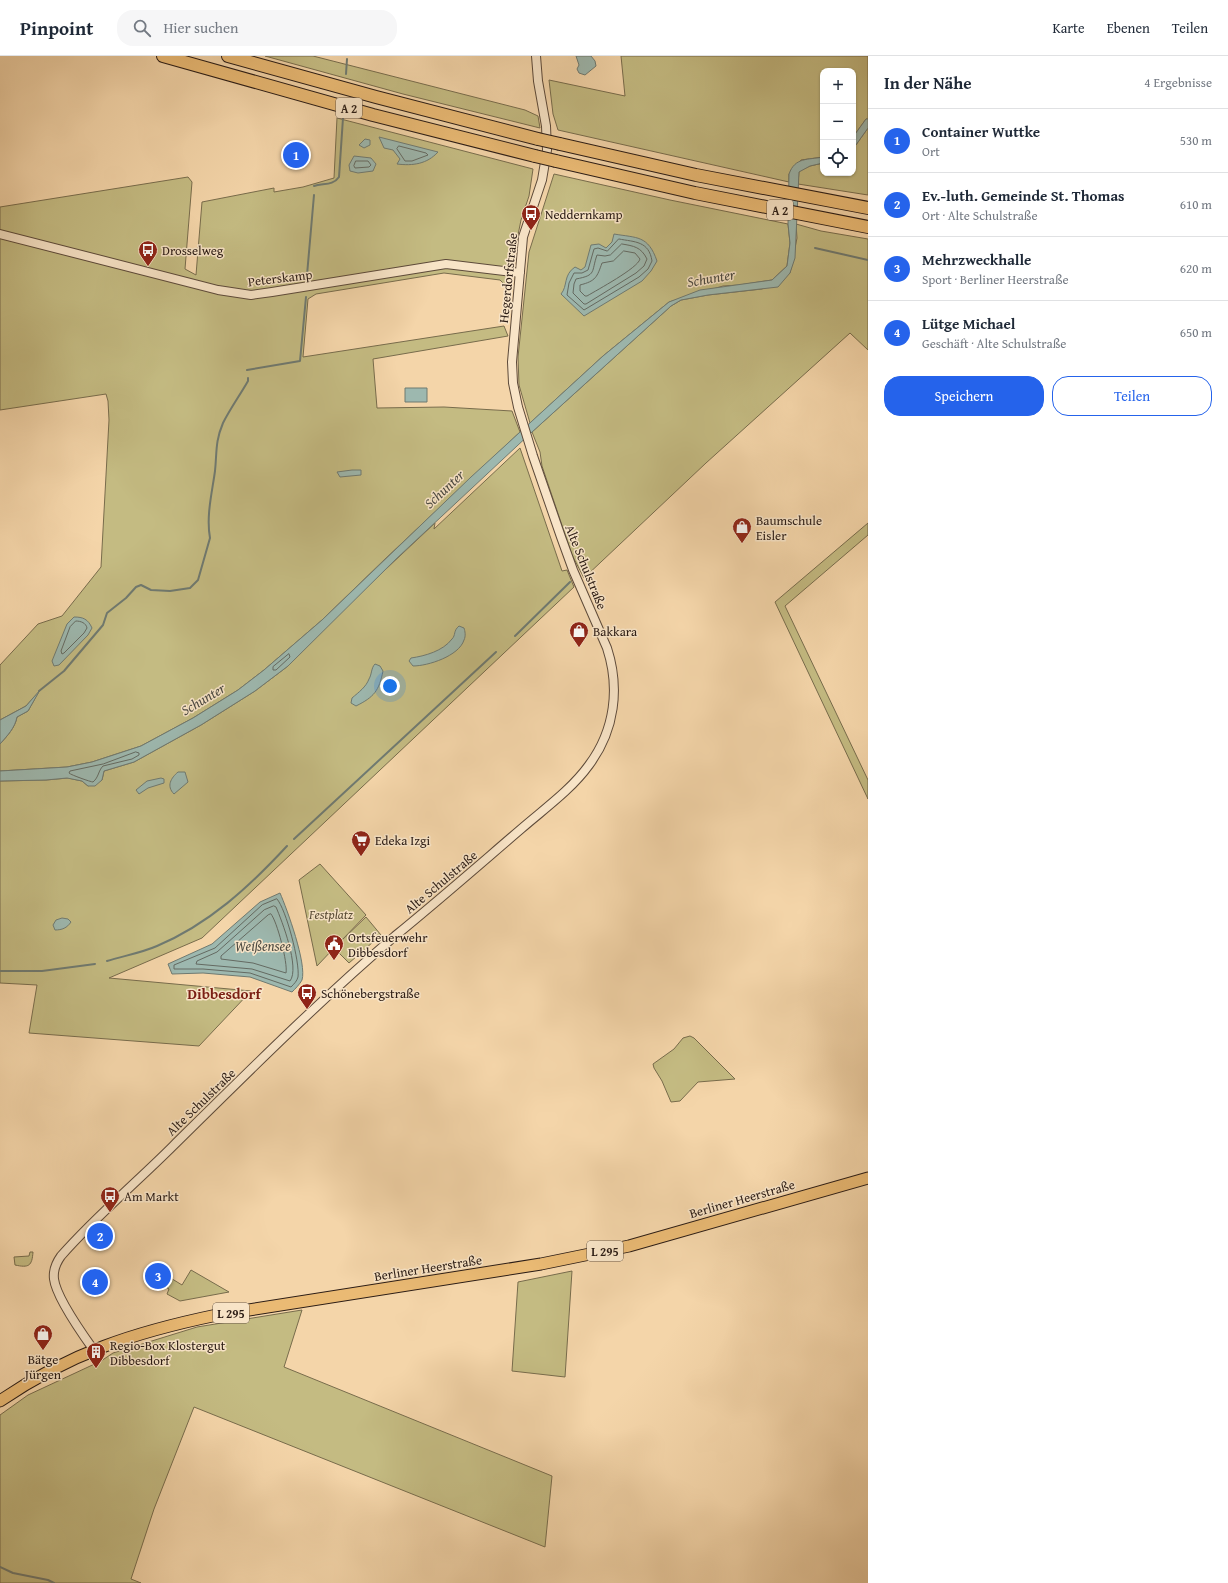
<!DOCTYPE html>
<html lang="de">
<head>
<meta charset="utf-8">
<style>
  :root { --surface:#fff; --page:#f6f6f7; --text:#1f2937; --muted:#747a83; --line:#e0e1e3; --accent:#2563eb }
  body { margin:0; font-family:"Gentium Book Plus",serif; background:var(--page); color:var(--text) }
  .controls { position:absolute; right:12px; top:12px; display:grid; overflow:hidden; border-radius:8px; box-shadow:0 1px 3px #0004 }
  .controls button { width:36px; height:36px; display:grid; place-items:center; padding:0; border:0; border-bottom:1px solid var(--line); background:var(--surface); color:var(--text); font:20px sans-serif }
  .you { position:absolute; left:390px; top:630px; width:14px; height:14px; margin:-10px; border:3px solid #fff; border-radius:50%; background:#1a73e8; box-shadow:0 0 0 6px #1a73e833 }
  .badge { display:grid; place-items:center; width:26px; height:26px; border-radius:50%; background:var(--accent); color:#fff; font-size:13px; font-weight:700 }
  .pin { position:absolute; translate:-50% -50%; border:2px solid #fff; box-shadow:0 1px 4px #0006 }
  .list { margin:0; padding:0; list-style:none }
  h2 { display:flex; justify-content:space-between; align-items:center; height:52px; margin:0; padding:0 16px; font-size:17px }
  h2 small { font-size:13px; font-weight:400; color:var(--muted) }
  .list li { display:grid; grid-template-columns:26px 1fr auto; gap:12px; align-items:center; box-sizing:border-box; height:64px; padding:0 16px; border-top:1px solid var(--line) }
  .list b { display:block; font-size:15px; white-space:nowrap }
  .list p { margin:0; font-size:13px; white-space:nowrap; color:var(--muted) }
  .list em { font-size:13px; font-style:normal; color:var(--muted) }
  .actions { display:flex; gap:8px; padding:12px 16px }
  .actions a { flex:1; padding:9px 0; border:1px solid var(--accent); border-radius:16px; text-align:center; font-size:14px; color:var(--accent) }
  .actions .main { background:var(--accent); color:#fff }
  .icon { flex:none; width:22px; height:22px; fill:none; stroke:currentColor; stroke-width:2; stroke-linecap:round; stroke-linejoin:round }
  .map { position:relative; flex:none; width:868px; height:1527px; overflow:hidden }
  header { display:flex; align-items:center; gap:24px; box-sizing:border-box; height:56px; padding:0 20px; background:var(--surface); border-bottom:1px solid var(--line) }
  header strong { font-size:19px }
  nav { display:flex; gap:22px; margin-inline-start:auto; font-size:14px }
  .search { width:280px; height:36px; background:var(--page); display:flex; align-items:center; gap:10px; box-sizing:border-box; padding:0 14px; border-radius:16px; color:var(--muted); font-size:15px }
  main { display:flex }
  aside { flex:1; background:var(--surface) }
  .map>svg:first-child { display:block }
  .green { fill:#c4bb82; stroke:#786c4c }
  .water { fill:#9db8af; stroke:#6f7a71 }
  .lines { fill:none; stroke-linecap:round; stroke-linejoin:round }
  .shore { stroke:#646a62; stroke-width:1 }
  .stream { stroke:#6f7a71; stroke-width:2 }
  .tertiary-casing { stroke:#5d4a3a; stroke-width:10 }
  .primary-casing { stroke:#2b1c15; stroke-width:13 }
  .motorway-casing { stroke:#2b1c15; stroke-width:14 }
  .tertiary { stroke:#f8e4c7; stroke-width:8 }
  .primary { stroke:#eaba74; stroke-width:11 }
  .motorway { stroke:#eaba74; stroke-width:12 }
  .motorway-bridge-casing { stroke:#2b1c15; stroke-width:14; stroke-linecap:butt }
  .motorway-bridge { stroke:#eaba74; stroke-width:12 }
  .labels { text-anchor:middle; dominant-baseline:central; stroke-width:3; stroke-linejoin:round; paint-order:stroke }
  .shield { fill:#f8e4c7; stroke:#68584a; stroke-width:1 }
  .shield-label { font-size:12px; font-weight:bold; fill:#2b1c15 }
  .poi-label { font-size:13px; fill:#2b1c15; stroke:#f8e4c7; text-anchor:start }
  .street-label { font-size:13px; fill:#2b1c15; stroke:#f8e4c7 }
  .park-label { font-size:13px; font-style:italic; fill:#594c36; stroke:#f8e4c7 }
  .water-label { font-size:14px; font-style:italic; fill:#4d4b43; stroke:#f8e4c7 }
  .quarter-label { font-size:15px; font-weight:bold; fill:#7a1f14; stroke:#f8e4c7 }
</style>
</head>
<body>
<header>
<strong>Pinpoint</strong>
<div class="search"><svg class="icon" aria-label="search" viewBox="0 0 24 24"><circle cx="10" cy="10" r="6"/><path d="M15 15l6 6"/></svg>Hier suchen</div>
<nav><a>Karte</a><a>Ebenen</a><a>Teilen</a></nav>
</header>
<main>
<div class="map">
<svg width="868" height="1527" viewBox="0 0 868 1527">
  <rect width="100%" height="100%" fill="#f4d5a9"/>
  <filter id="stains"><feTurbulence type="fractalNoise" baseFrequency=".005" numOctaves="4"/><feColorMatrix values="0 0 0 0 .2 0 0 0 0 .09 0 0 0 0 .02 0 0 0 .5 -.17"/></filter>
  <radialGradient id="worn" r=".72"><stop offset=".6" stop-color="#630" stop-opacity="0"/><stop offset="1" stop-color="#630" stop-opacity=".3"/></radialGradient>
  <!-- green -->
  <path class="green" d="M 265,0 L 313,0 L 525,54 L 538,60 L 540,72 L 403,38 Z
    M 621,0 L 868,0 L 868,63 L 866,63 L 853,81 L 853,15 L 823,15 L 823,101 L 801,104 L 789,118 L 789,126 L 558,74 L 553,58 L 549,24 L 625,40 Z
    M 337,62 L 533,113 L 529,140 L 521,164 L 513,204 L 508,208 L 507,231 L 500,224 L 444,217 L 316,238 L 308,243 L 303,301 L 504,270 L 508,280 L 373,303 L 377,352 L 444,351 L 512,355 L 520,376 L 385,503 L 322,564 L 264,614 L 238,634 L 193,662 L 141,690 L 92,706 L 67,711 L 0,715 L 0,688 C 7,680 15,672 17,661 L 28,655 L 38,637 L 26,650 L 0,664 L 0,609 L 38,568 L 62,560 L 101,511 L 109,364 L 108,345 L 106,338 L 0,354 L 0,151 L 188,121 L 192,126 L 185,213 L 196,219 L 202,146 L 274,132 L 274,136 L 303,131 L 334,122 Z
    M 868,72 L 868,139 L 798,128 L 799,115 L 810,110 L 823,107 L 823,117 L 853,117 L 853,93 Z
    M 554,118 L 670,144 L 788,168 L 790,187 L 787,210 L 772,224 L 739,229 L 723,230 L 669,246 L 603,300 L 530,367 L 519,329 L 518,301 L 529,196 Z
    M 796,168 L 821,175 L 868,183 L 868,294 L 850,277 L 706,407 L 584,522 L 572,499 L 542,410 L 540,396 L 532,376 L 671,250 L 681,244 L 708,239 L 762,233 L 790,217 L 797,182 Z
    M 520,392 L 562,515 L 567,514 L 574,531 L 202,882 L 109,922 L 251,935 L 199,990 L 29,977 L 37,929 L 0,927 L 0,725 L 46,724 L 68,722 L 82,725 L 88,730 L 102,724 L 104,715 L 134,706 L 201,669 L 255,635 L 288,610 L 353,544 L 435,467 L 434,473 Z
    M 868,467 L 868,479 L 785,550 L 868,724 L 868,743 L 775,546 Z
    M 320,808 L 366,859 L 341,885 L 366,861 L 381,879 L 349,907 L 334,892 L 317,910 L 299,824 Z
    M 690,980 L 694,982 L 735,1023 L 698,1026 L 680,1045 L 671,1046 L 662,1025 L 654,1012 L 653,1008 L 674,993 L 683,982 Z
    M 30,1196 L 33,1196 C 32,1210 29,1212 15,1209 L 14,1201 L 29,1200 Z
    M 191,1214 L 229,1236 L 180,1245 L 167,1238 L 169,1233 L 164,1230 L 169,1221 L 182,1229 Z
    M 572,1215 L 565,1321 L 512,1315 L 518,1226 Z
    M 302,1254 L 284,1311 L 552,1420 L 545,1491 L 194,1351 L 154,1453 L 131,1523 L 141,1527 L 0,1527 L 0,1359 L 28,1339 L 101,1305 L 113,1297 L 197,1271 Z"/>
  <!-- water -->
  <path class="water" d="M 576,0 L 591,0 L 595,5 L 596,10 L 585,19 L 579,17 L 577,13 L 579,9 Z
    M 866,63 L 868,63 L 868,72 L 853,93 L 853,81 Z
    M 379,81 L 438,96 C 427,108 413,110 397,108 L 400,103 L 393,94 L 384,92 Z
    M 365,83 L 370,84 L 370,89 L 364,92 L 359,89 Z
    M 354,100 L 371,102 L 376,108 L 373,115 L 358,117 L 350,115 L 349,109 Z
    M 823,101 L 823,107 L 810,110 L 799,116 L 795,202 L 790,217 L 778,231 L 708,239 L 681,244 L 671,250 L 532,376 L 396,503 L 288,610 L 255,635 L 201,669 L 134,706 L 104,715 L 102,724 L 95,730 L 88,730 L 82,725 L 67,722 L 46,724 L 0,725 L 0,715 L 67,711 L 92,706 L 141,690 L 193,662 L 238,634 L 264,614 L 322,564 L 471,421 L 603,300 L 669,246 L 700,234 L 772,224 L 787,210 L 790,187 L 788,168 L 789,118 C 795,101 808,104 823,101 Z
    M 614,178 C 637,182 648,179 657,205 L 651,215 L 642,225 L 584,260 L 561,238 C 568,230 563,219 575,211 L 581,214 L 585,211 L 591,189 L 599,188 L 606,192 L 612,186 Z
    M 405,332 L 427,332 L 427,346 L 405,346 Z
    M 352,414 L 361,414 L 361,419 L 340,421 L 337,416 Z
    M 74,561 C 83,561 88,563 92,572 L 88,579 L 59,609 L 54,610 L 52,605 L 67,568 Z
    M 459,570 L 464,572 C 465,575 466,580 464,584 C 459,600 428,610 413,610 L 409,605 L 411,602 C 425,600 443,595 452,583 C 456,579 453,575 459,570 Z
    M 375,608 L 380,610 L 383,615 C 379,635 374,641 356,650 L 351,647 L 352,642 C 359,636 366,631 369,623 C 372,618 371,612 375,608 Z
    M 40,634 L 28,655 L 17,661 C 15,672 7,680 0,688 L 0,664 L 26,650 Z
    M 178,716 L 185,716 L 188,726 L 174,738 C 166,730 171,722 178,716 Z
    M 161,722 L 164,723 L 164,727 L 148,732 L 139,738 L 136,734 L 147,725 Z
    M 280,837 C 287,853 307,908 302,924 C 300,928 295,933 292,936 L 250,921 L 203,917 L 172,918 L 168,908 L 212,888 L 260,846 Z
    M 62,862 L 68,863 L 71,866 C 67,872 62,874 55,874 L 53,869 L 56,864 Z"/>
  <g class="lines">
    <!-- shore -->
    <path class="shore" d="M 399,90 L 426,97 L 428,99 L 412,105 L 405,105 L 397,93 Z
      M 356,105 L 368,105 L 371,109 L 369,111 L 355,112 L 354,110 Z
      M 619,183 C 635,186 649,185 652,205 L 648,213 L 639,221 L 584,254 L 567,239 L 569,227 L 574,217 L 582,217 L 588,214 L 594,193 L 598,192 L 607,195 Z
      M 622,188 C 634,190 641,191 647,203 L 644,210 L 636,217 L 586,248 L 584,248 L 573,237 L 574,228 L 576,223 C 597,219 591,216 597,199 L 605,200 L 610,199 Z
      M 624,195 L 635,197 L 640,203 C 638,212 597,234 587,240 L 585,240 L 580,235 L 580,229 C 596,225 597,221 602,207 L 613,205 Z
      M 76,565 C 81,565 86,567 87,572 L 84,577 L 64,597 L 62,598 L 61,595 L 70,571 Z
      M 289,598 L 290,601 L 276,614 L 273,614 L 273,611 Z
      M 136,696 L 139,697 L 139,699 L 132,703 L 103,710 C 98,715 99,721 93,726 C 91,726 71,719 69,717 L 70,715 L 103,708 Z
      M 277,843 C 286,853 300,906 298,921 C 297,925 294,928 291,931 L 250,917 L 203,913 L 174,913 L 174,909 L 215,892 L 262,849 Z
      M 274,850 L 276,851 C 282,865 300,912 290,925 L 252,913 L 196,908 L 197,905 L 217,896 L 264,854 Z
      M 271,858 C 277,865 288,907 286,917 L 253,907 L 221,903 L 221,900 L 268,859 Z"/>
    <!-- stream -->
    <path class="stream" d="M 346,18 L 347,3
      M 314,130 C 323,127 333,130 339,121 L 343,62
      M 815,192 L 868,204
      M 307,219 L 314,139
      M 247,314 L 300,305 L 306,241
      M 582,514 L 586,509
      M 515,580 L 570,526
      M 39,635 L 64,615 L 103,569 L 107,557 L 126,542 L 136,531 L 141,529 L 151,534 L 170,535 L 190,532 L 198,524 L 210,482 C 206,460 212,437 215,415 C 217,396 215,386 223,367 C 230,353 240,339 248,325 L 248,322
      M 294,783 L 496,596
      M 107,905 C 123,900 141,897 157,890 C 209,868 249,831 287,790
      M 0,915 L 42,915 L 95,908
      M 0,1511 L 13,1517 L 48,1524 L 54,1527"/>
    <defs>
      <path id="tertiary" d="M 0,178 L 218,234 L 251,239 L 272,236 L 446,208 L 520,217
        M 93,1293 C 83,1279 56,1240 54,1223 C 53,1215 56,1207 61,1200 C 95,1161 136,1127 173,1090 C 245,1019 318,946 395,880 C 438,845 479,809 521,773 C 544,753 571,734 589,709 C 615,674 620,632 607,592 L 573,514 L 561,481 L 533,400 L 518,351 L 513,327 L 512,306 L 523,181 L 542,124 L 547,94 L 546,70 L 538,25 L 536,0"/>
      <path id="primary" d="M 0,1345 C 70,1297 135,1276 217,1259 L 541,1208 L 629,1190 L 868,1122"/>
      <path id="motorway" d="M 163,0 L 373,59 L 535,100
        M 228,0 L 376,41 L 538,83
        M 560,88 L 696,119 L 868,152
        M 556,105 L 695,137 L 868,171"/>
    </defs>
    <!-- tertiary casing -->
    <use href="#tertiary" class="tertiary-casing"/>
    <!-- primary casing -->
    <use href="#primary" class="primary-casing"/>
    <!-- motorway casing -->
    <use href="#motorway" class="motorway-casing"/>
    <!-- tertiary -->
    <use href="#tertiary" class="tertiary"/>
    <!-- primary -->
    <use href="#primary" class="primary"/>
    <!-- motorway -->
    <use href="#motorway" class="motorway"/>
    <defs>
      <path id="motorway-bridge" d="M 538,83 L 560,88
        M 535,100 L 556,105"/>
    </defs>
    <!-- motorway-bridge casing -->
    <use href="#motorway-bridge" class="motorway-bridge-casing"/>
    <!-- motorway-bridge -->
    <use href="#motorway-bridge" class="motorway-bridge"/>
  </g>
  <!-- icons -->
  <defs>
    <symbol id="bus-pin" viewBox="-11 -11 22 30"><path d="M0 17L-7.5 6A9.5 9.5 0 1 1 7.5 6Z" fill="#8f2418" stroke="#f8e4c7"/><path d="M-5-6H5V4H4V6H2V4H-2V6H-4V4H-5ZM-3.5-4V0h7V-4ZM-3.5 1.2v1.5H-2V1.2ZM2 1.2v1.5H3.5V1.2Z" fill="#fff"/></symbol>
    <symbol id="shop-pin" viewBox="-11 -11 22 30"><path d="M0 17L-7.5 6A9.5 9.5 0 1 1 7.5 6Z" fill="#8f2418" stroke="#f8e4c7"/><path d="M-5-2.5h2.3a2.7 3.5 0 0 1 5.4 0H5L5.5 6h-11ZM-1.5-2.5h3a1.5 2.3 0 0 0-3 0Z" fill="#fff"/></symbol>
    <symbol id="supermarket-pin" viewBox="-11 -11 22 30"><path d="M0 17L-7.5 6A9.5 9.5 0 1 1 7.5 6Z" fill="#8f2418" stroke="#f8e4c7"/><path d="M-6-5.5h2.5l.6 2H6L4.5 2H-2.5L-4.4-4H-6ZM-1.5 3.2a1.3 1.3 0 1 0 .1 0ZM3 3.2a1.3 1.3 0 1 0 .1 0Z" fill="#fff"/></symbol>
    <symbol id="civic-pin" viewBox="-11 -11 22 30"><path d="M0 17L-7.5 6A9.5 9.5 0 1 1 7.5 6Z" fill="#8f2418" stroke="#f8e4c7"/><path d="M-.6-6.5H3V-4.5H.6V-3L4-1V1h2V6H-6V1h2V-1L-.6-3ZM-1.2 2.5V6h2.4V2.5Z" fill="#fff"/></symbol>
    <symbol id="building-pin" viewBox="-11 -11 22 30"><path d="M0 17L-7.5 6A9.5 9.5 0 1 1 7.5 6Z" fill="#8f2418" stroke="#f8e4c7"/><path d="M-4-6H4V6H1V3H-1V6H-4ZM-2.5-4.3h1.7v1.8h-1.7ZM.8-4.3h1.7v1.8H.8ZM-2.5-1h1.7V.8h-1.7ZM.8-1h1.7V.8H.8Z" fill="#fff"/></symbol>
  </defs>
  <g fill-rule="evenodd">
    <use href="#bus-pin" x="520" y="147" width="22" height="30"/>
    <use href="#bus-pin" x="137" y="183" width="22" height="30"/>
    <use href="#shop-pin" x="731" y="460" width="22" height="30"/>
    <use href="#shop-pin" x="568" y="564" width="22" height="30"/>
    <use href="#supermarket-pin" x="350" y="773" width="22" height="30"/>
    <use href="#civic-pin" x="323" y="877" width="22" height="30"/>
    <use href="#bus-pin" x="296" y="926" width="22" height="30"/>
    <use href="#bus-pin" x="99" y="1129" width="22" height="30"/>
    <use href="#shop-pin" x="32" y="1267" width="22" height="30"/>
    <use href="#building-pin" x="85" y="1285" width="22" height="30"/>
  </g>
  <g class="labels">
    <!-- shield labels -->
    <g class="shield">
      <rect x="336" y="42" width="26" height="20" rx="3"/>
      <rect x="767" y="144" width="26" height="20" rx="3"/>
      <rect x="587" y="1185" width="36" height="20" rx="3"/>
      <rect x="213" y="1247" width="36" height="20" rx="3"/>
    </g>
    <g class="shield-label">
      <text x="349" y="52">A 2</text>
      <text x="780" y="154">A 2</text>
      <text x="605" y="1195">L 295</text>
      <text x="231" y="1257">L 295</text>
    </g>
    <!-- poi labels -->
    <g class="poi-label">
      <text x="545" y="158">Neddernkamp</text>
      <text x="162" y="194">Drosselweg</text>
      <text x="756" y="464">Baumschule<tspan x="756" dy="15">Eisler</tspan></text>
      <text x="593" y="575">Bakkara</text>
      <text x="375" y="784">Edeka Izgi</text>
      <text x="348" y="881">Ortsfeuerwehr<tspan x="348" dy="15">Dibbesdorf</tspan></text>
      <text x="321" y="937">Schönebergstraße</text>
      <text x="124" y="1140">Am Markt</text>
      <text x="110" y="1289">Regio-Box Klostergut<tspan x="110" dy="15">Dibbesdorf</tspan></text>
      <text x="43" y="1303" text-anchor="middle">Bätge<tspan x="43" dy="15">Jürgen</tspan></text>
    </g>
    <!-- street labels -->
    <g class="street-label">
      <text transform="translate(280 222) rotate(-7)">Peterskamp</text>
      <text transform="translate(508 222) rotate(-84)">Hegerdorfstraße</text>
      <text transform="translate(586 511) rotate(68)">Alte Schulstraße</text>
      <text transform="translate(441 826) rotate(-40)">Alte Schulstraße</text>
      <text transform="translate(201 1046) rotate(-44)">Alte Schulstraße</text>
      <text transform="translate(742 1143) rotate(-16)">Berliner Heerstraße</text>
      <text transform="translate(428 1212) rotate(-9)">Berliner Heerstraße</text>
    </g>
    <!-- park labels -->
    <g class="park-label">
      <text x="331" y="858">Festplatz</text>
    </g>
    <!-- water labels -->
    <g class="water-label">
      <text transform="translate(711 222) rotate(-10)">Schunter</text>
      <text transform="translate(444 433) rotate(-43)">Schunter</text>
      <text transform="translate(203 643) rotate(-31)">Schunter</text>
      <text x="263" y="890">Weißensee</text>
    </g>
    <!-- quarter labels -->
    <g class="quarter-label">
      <text x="224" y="937">Dibbesdorf</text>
    </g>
  </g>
  <rect width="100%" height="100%" filter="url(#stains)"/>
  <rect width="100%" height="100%" fill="url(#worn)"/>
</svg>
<div class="controls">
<button>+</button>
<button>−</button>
<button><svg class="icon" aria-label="locate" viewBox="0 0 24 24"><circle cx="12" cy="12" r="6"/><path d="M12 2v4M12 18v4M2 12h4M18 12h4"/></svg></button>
</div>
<div class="you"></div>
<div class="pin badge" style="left:296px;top:99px">1</div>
<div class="pin badge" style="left:100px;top:1180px">2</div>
<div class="pin badge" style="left:158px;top:1220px">3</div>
<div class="pin badge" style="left:95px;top:1226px">4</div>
</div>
<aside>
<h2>In der Nähe<small>4 Ergebnisse</small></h2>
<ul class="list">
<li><span class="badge">1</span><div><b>Container Wuttke</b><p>Ort</p></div><em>530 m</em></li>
<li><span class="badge">2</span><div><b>Ev.-luth. Gemeinde St. Thomas</b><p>Ort · Alte Schulstraße</p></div><em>610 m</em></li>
<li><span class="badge">3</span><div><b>Mehrzweckhalle</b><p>Sport · Berliner Heerstraße</p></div><em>620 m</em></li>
<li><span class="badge">4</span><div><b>Lütge Michael</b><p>Geschäft · Alte Schulstraße</p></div><em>650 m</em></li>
</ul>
<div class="actions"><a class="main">Speichern</a><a>Teilen</a></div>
</aside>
</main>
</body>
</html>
